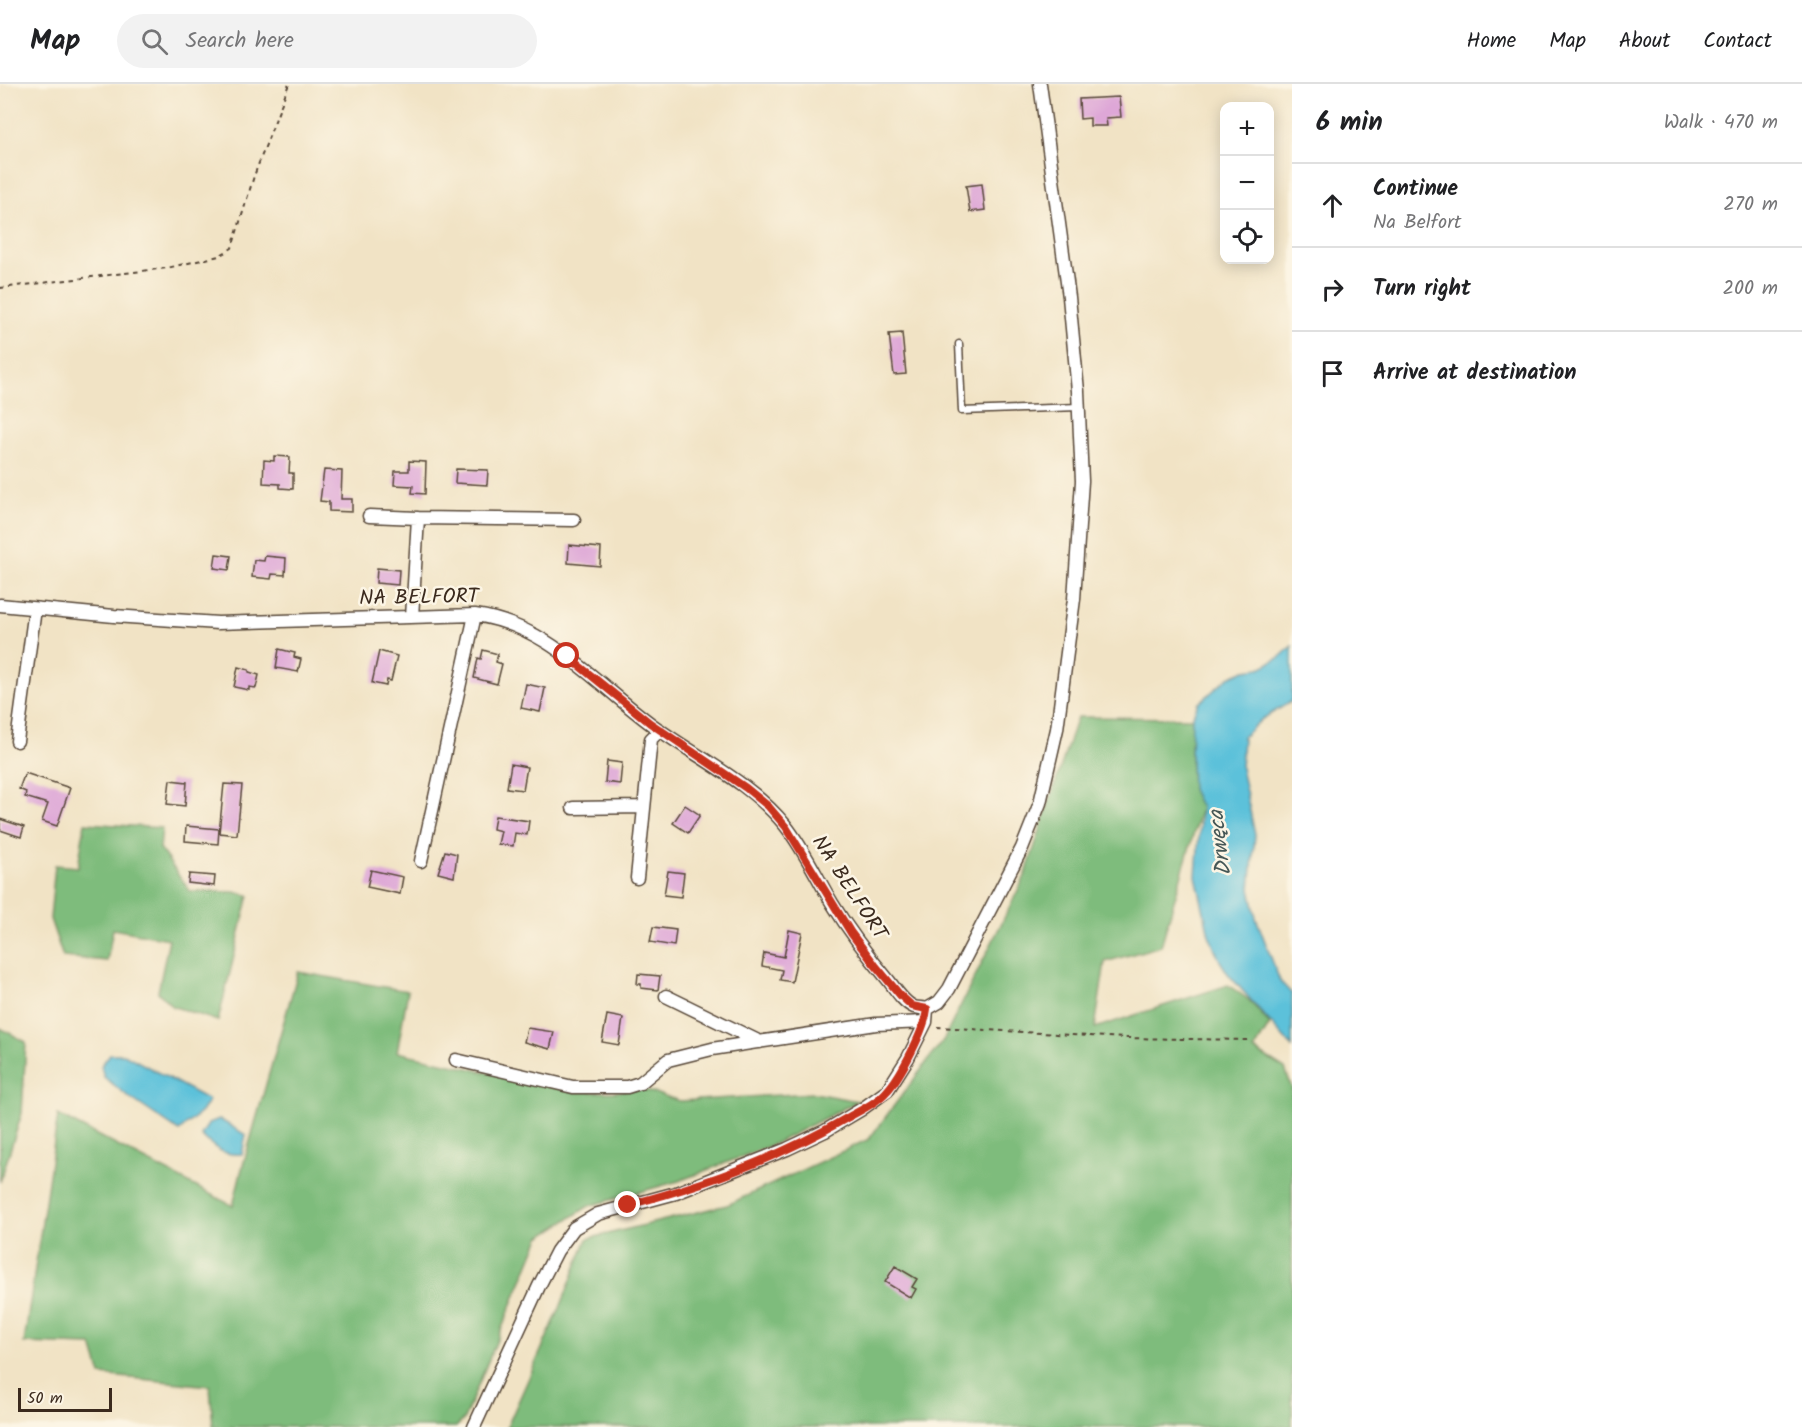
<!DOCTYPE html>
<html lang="en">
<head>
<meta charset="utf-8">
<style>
  :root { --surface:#fff; --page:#f2f2f2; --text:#202124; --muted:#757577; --line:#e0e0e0 }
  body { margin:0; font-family:Kalam,sans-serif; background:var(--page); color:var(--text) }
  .controls { position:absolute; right:18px; top:18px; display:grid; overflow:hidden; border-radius:12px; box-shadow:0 3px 15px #0003 }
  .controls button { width:54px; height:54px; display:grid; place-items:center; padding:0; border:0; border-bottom:2px solid var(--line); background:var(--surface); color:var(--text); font:30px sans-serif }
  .scale { position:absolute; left:18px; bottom:15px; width:94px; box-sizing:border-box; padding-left:6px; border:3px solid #3b2a1e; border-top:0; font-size:16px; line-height:21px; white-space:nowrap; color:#3b2a1e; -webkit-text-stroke:4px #fcf5e5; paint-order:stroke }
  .stop { position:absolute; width:18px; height:18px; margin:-14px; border:4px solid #c8321e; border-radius:50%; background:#fff }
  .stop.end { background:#c8321e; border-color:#fff; box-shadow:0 2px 6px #0008 }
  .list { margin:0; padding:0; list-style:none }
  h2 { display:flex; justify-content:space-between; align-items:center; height:78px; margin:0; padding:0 24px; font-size:26px }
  h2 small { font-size:20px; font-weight:400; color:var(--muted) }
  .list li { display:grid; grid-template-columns:39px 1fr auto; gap:18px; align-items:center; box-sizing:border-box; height:84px; padding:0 24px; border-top:2px solid var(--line) }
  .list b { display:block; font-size:22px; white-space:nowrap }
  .list p { margin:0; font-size:20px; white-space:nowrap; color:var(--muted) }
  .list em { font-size:20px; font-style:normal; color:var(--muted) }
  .icon { flex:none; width:33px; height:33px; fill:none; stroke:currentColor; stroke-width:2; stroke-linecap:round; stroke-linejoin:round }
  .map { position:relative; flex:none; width:1292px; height:1343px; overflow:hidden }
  header { display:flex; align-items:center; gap:36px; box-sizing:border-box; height:84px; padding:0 30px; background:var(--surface); border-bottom:2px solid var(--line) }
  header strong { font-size:28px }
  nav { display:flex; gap:33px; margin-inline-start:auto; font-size:21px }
  .search { width:420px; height:54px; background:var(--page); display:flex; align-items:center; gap:15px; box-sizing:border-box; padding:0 21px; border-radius:33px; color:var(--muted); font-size:22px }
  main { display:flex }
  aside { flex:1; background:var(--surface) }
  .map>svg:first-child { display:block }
  .forest { fill:#7ebc7b; stroke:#5c734c; stroke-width:1.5 }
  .water { fill:#5cc1da; stroke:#4c767c; stroke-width:1.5 }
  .building { fill:#dea7d7 }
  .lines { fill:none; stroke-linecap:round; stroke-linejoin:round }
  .lane-casing { stroke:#564637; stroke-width:9 }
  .street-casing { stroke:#564637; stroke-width:15 }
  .path { stroke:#564637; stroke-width:2; stroke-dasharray:4.5 4.5; stroke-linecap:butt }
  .lane { stroke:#fff; stroke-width:6 }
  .street { stroke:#fff; stroke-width:12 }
  .route { stroke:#c8321e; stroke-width:8 }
  .labels { text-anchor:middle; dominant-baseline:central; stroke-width:5; stroke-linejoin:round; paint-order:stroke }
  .street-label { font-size:21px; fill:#3b2a1e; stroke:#fcf5e5 }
  .water-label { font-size:22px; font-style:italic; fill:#455756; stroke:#fcf5e5 }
</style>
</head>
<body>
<header>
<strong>Map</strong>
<div class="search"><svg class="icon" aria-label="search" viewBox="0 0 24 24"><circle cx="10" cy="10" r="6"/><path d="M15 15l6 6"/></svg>Search here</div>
<nav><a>Home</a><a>Map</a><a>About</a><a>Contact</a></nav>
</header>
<main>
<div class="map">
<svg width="1292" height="1343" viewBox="0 0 1292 1343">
  <rect width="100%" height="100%" fill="#fcf5e5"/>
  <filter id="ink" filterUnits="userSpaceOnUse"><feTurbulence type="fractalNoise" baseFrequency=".0167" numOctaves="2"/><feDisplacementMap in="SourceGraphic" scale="12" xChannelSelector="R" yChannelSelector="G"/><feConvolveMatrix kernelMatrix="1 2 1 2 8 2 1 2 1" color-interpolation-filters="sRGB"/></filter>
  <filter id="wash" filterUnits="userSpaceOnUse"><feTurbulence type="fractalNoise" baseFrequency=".008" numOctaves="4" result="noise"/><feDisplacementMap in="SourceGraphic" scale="24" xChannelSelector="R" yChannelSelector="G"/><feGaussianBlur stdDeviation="1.35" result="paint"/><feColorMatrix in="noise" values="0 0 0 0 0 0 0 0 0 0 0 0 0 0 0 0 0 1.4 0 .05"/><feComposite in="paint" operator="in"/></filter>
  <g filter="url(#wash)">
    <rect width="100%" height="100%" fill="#f1e3c5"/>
    <!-- forest -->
    <path class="forest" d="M 1077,633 L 1192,634 L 1191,677 L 1192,705 L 1201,724 L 1161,862 L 1105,878 L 1095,944 L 1228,901 L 1249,916 L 1270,940 L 1254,966 L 1285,985 L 1292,1005 L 1292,1343 L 507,1343 L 560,1224 L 587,1155 L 727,1121 L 869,1055 L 944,955 L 1025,792 Z
      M 85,739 L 162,744 L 160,765 L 190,807 L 234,808 L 249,811 L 218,937 L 172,922 L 158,908 L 169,855 L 113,845 L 107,877 L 63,873 L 50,835 L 55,781 L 78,783 Z
      M 298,888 L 408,907 L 397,968 L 574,1008 L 613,1008 L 641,1005 L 680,1017 L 814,1009 L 858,1017 L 772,1061 L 679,1097 L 589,1122 L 540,1153 L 464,1335 L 456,1343 L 213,1343 L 210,1302 L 101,1291 L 92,1261 L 24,1259 L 58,1031 L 233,1122 L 240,1092 Z
      M 0,944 L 26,958 L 22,1029 L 0,1098 Z"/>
    <!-- water -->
    <path class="water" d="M 1292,562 L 1292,617 L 1262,635 L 1243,653 L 1241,684 L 1255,751 L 1250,805 L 1256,834 L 1280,897 L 1292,910 L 1292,963 L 1229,891 L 1220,877 L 1209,851 L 1196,792 L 1201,724 L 1192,705 L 1191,677 L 1192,634 L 1198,620 L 1229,593 L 1245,586 L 1260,584 L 1279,574 Z
      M 110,970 L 124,970 L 209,1016 L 201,1028 L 179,1047 L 129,1013 L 104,993 L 101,982 Z
      M 219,1035 L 246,1051 L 242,1070 C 223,1072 214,1064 201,1051 L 209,1039 Z"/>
    <g id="blocks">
      <!-- building -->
      <path class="building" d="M 1119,13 L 1121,33 L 1106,34 L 1107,42 L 1090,42 L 1090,34 L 1080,35 L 1079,15 Z
        M 982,100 L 985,126 L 970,128 L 966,102 Z
        M 902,249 L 906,290 L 894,291 L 889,250 Z
        M 274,372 L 290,373 L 289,389 L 293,389 L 293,405 L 280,404 L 280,400 L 263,399 L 264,376 L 274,377 Z
        M 409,377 L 426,378 L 425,410 L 412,409 L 413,402 L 394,401 L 395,387 L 409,387 Z
        M 456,385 L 488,386 L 487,401 L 455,399 Z
        M 324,386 L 342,387 L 341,415 L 352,415 L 352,428 L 329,427 L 329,418 L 320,417 Z
        M 569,461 L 601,464 L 600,482 L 568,479 Z
        M 216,470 L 231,472 L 229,486 L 214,484 Z
        M 265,472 L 286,474 L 285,491 L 272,490 L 271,495 L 252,493 L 254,476 L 264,477 Z
        M 377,484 L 399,486 L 398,501 L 376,499 Z
        M 279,565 L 295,569 L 294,573 L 301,575 L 298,588 L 276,584 Z
        M 483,566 L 498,570 L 496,578 L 502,580 L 497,600 L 474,594 L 478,574 L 481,575 Z
        M 379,567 L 397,572 L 391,597 L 387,596 L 386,602 L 372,599 Z
        M 238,583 L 249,586 L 249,588 L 259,591 L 256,604 L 249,603 L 249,606 L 234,603 Z
        M 526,600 L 545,604 L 540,628 L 521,624 Z
        M 607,677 L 622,679 L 620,700 L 605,698 Z
        M 511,680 L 527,683 L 523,706 L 507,704 Z
        M 25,689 L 70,704 L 57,742 L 42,737 L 48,720 L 25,713 L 26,708 L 19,705 Z
        M 170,696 L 187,698 L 185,722 L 167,720 Z
        M 224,700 L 242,701 L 237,751 L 219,749 Z
        M 685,721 L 700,731 L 688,749 L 673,739 Z
        M 495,732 L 529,737 L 527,751 L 515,749 L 513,762 L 498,760 L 501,747 L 493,745 Z
        M 0,735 L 24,743 L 21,753 L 0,746 Z
        M 186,742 L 219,745 L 218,760 L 185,757 Z
        M 445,767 L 457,770 L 454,793 L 438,789 Z
        M 371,786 L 403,793 L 400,810 L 367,803 Z
        M 668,787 L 684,789 L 681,813 L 664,811 Z
        M 189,790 L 215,792 L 214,802 L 188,799 Z
        M 653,843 L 676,846 L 674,862 L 650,858 Z
        M 789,846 L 802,849 L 792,898 L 780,896 L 782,886 L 762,882 L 764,869 L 784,873 Z
        M 638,890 L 660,892 L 658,906 L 641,904 L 641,900 L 637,900 Z
        M 607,931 L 623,934 L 619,961 L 602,958 Z
        M 527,944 L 554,948 L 550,965 L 524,958 Z
        M 895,1182 L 917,1195 L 912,1203 L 916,1205 L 911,1214 L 885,1198 Z"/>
    </g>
  </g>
  <g filter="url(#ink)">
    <use href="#blocks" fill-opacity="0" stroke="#564637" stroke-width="1.5"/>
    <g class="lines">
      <defs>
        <path id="lane" d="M 959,260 L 962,327 L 1079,323"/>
        <path id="street" d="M 369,432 L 418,434
          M 0,521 L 114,532 L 218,539 L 475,531 C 548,541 594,598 651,640 C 696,673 749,697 785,741 C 804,765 817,794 832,819 C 849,847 868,872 889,897 C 895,905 904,919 914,923 C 918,924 923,924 927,925
          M 412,533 L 418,434 L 574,436
          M 17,657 L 35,525
          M 573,724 L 644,723
          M 421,777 L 475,531
          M 637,794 L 651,655 L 660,646
          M 666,912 L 760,958
          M 927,925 L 939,918 L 949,905 L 1022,764 L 1040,719 L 1057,645 L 1074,515 L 1082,397 L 1078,307 L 1069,213 L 1040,0
          M 456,976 L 573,1003 L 627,1003 L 640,999 L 668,976 L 712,965 L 876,940 L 926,938
          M 474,1343 L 539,1202 L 557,1167 L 574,1144 L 598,1130 L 676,1109 L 787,1065 L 825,1047 L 862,1025 L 887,1007 L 908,974 L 926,938 L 927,925"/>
      </defs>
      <!-- lane casing -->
      <use href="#lane" class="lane-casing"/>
      <!-- street casing -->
      <use href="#street" class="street-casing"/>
      <!-- path -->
      <path class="path" d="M 0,204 L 167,184 L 219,172 L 232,164 L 254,92 L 289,0
        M 937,943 L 1124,954 L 1249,956"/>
      <!-- lane -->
      <use href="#lane" class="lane"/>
      <!-- street -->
      <use href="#street" class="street"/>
    </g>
  </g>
  <g class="lines" filter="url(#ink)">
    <!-- route -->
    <path class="route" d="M 567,572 L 650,639 L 746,704 L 768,722 L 786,743 L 851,849 L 875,881 L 900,911 L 912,922 L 927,925 C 925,945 901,992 887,1007 C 877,1019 859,1027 845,1035 C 780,1073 701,1102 628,1121"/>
  </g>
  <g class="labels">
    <!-- street labels -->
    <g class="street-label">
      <text transform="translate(419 514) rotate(-1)">NA BELFORT</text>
      <text transform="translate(849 804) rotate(57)">NA BELFORT</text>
    </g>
    <!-- water labels -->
    <g class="water-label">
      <text transform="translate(1221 759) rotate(-97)">Drwęca</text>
    </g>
  </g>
</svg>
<div class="controls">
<button>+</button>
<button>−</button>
<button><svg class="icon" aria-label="locate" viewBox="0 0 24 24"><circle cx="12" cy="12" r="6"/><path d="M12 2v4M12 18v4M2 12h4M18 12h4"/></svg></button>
</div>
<div class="scale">50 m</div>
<div class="stop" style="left:567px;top:572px"></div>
<div class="stop end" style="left:628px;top:1121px"></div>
</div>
<aside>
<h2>6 min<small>Walk · 470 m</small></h2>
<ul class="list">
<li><svg class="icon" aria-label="ahead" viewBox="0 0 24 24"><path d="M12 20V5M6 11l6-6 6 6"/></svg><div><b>Continue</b><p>Na Belfort</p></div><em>270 m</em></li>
<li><svg class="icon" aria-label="right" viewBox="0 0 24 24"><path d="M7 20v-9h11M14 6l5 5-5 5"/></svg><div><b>Turn right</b></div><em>200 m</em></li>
<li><svg class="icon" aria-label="arrive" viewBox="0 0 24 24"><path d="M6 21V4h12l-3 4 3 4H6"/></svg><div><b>Arrive at destination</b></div></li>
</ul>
</aside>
</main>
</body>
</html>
